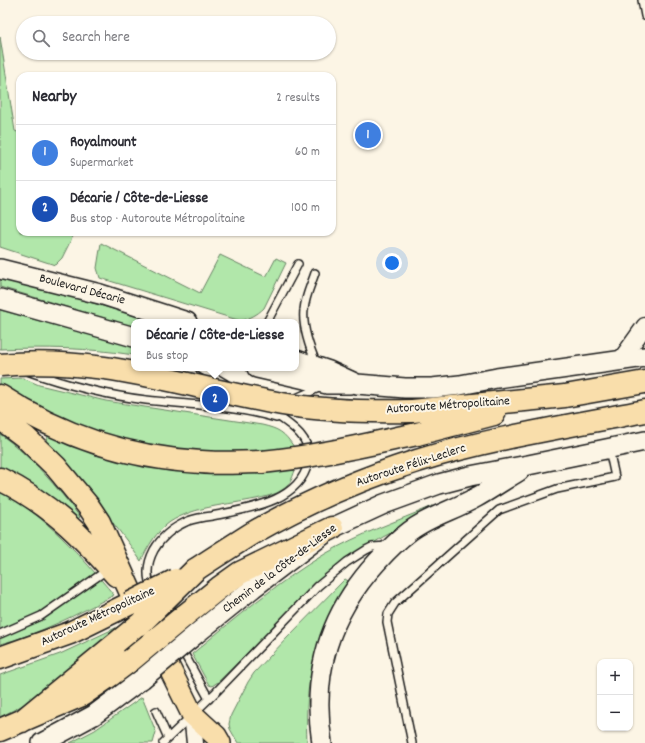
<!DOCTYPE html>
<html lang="en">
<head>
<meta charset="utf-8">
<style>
  :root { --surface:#fff; --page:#f2f2f3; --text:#2b2b33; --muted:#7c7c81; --line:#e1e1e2; --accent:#7c3aed }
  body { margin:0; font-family:Dekko,sans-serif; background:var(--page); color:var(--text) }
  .controls { position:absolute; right:12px; bottom:12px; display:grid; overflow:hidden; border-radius:8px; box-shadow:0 1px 3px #0004 }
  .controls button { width:36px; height:36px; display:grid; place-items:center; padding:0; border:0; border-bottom:1px solid var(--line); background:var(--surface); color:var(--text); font:20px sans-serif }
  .you { position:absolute; left:392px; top:263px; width:14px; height:14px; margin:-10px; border:3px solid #fff; border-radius:50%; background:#1a73e8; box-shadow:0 0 0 6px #1a73e833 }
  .badge { display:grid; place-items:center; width:26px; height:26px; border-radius:50%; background:var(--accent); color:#fff; font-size:13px; font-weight:700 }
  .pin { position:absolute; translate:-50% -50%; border:2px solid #fff; box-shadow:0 1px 4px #0006 }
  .popup { position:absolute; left:131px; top:319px; width:168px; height:52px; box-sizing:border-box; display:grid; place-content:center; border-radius:8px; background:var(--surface); filter:drop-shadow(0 1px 3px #0005); font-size:13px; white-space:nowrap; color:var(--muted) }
  .popup b { font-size:15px; color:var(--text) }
  .popup::after { content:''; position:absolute; left:50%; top:100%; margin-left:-8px; border:8px solid transparent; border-top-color:var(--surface) }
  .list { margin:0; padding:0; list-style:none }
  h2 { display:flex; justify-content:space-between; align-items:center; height:52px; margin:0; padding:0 16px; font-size:17px }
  h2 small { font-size:13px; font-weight:400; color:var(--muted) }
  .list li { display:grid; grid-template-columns:26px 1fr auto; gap:12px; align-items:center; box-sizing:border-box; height:56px; padding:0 16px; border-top:1px solid var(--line) }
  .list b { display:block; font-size:15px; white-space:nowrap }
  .list p { margin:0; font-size:13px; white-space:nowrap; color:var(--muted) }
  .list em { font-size:13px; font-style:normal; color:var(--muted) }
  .icon { flex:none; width:22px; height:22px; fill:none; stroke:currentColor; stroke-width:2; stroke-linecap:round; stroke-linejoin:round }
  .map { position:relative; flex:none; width:645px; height:743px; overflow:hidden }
  .search { position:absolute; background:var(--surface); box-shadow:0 1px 3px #0004; left:16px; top:16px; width:320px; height:44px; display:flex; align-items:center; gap:10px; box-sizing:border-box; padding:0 14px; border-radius:22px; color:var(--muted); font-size:15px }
  .panel { position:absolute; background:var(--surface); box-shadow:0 1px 3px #0004; left:16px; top:72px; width:320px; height:164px; border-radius:12px }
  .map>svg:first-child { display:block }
  .green { fill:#b1e7aa; stroke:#668263 }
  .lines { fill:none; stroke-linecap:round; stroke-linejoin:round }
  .service-casing { stroke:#1c1c1c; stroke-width:10 }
  .tertiary-casing { stroke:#1c1c1c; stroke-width:19 }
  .secondary-casing { stroke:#1c1c1c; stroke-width:22 }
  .primary-casing { stroke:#1c1c1c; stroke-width:24 }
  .motorway-casing { stroke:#1c1c1c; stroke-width:25 }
  .service { stroke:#fcf5e5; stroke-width:7 }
  .tertiary { stroke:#fcf5e5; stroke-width:16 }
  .secondary { stroke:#fcf5e5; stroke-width:19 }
  .primary { stroke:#f9deab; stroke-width:21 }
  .motorway { stroke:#f9deab; stroke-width:22 }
  .secondary-bridge-casing { stroke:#1c1c1c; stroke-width:22; stroke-linecap:butt }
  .motorway-bridge-casing { stroke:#1c1c1c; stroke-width:25; stroke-linecap:butt }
  .secondary-bridge { stroke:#fcf5e5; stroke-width:19 }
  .motorway-bridge { stroke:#f9deab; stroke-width:22 }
  .labels { text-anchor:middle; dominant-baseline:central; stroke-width:4; stroke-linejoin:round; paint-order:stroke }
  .street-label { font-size:13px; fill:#1c1c1c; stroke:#fcf5e5 }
</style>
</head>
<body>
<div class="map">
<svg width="645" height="743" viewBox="0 0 645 743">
  <rect width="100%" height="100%" fill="#fcf5e5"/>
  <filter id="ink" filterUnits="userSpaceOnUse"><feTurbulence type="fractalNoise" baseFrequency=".025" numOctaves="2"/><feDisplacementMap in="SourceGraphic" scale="8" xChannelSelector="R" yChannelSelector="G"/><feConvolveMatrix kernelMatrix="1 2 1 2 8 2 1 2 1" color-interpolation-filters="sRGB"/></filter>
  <g filter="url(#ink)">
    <!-- green -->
    <path class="green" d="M 0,37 L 15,131 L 20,133 L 20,232 L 75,232 L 62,258 L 55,265 L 0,247 Z
      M 101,243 L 200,293 L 220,255 L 266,277 L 276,258 L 286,263 L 264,308 C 257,315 250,318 241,321 L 100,278 L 97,268 Z
      M 0,279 L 59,293 L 157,322 L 134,322 L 134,327 L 0,287 Z
      M 0,310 L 128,345 L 134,347 L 134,355 C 89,348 45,347 0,349 Z
      M 23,378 L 39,385 L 106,401 L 262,425 C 279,429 284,432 294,447 L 231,455 L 150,448 L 67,423 L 0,387 L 0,379 Z
      M 0,434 C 31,456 57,487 80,517 L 75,522 L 0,470 Z
      M 49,435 C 69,444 88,452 109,458 C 137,466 168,471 197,473 C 229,475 262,472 295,470 C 292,479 290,485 282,490 C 275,495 264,497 256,499 C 227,505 195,506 170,522 C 156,532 148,546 141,561 C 113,519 78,482 44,444 Z
      M 0,491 C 46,516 81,556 114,595 C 80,613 37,635 0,644 Z
      M 433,506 L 435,510 L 383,537 L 353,556 L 321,580 L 218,682 L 212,686 L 209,685 L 192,654 C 234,619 278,582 325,554 C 359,534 397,521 433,506 Z
      M 345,579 L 350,582 C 344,591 336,601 331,611 C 310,656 305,693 307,743 L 238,743 L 230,729 L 229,724 L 231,715 L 248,682 L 254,673 L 287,638 Z
      M 124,624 L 27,703 L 0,717 L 0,675 L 60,654 Z
      M 142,697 L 156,732 L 153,743 L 70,743 L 95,730 Z"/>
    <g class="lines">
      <defs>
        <path id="service" d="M 642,0 L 645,16
          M 315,273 C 311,285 305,297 304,310 C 302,327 310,349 317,365
          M 267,322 L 298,264
          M 199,368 L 226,384
          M 27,371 C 66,385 105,395 146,400 C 189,405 234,405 276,418
          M 294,399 L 323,386
          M 152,590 C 146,577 147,563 154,550 C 162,536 174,527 188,521 C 196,518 204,517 212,516 C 245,509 299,503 308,463 C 314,436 286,422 267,409
          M 0,634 L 41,616 L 107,570
          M 181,648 L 209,699
          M 156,711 L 168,738
          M 163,743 L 216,692 L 318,586 L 347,562 L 366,550 L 372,547 L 388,546
          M 412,743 L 387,622 L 388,614 L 395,603 L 499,510 L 557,489 L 615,477 L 609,449"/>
        <path id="tertiary" d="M 620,361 L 645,326
          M 192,714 L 195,743"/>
        <path id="secondary" d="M 0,269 L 100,294 L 187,322
          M 0,299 L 134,337
          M 296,360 L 329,371 L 357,384 L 405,388 L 432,388 L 460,385 L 497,378 L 645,357
          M 257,368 L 327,384 L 350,384
          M 196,634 L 253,588 L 332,528 L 384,504 L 439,484 L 470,476 L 528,465 L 645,441
          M 42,743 L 94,715 L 142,679
          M 322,743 C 311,673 329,614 377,562 C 387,551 398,540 410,531 C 430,516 454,510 475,498 C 490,490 504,480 519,471"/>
        <path id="primary" d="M 157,643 L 192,714 L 216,736 L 220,743"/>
        <path id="motorway" d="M 0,396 C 61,436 128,458 201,462 C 221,464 242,462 262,462
          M 412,411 L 565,396 L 645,382
          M 0,418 L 25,437 L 56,467 L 89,507 L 99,522 L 131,593
          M 417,434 L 494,414
          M 0,479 C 49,503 81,535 116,575
          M 195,570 C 213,558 232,546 251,534 C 303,504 359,479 417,461 C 491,438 569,426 645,411
          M 184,616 L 219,588 L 240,573 L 332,528
          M 0,658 L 70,633 L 129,604
          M 22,721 L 140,624
          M 0,730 L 82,695 L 111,675 L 131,660"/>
      </defs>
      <!-- service casing -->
      <use href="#service" class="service-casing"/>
      <!-- tertiary casing -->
      <use href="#tertiary" class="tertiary-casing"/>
      <!-- secondary casing -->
      <use href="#secondary" class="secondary-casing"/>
      <!-- primary casing -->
      <use href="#primary" class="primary-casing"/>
      <!-- motorway casing -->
      <use href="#motorway" class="motorway-casing"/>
      <!-- service -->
      <use href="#service" class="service"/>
      <!-- tertiary -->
      <use href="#tertiary" class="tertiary"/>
      <!-- secondary -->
      <use href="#secondary" class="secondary"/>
      <!-- primary -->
      <use href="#primary" class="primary"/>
      <!-- motorway -->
      <use href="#motorway" class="motorway"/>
      <defs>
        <path id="secondary-bridge" d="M 142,679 L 196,634"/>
        <path id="motorway-bridge" d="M 0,365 C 99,355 186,387 282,404 C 325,411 369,412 412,411
          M 262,462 C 315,457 365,445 417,434
          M 129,604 L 176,580
          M 140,624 L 195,570
          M 131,660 L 184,616"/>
      </defs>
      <!-- secondary-bridge casing -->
      <use href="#secondary-bridge" class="secondary-bridge-casing"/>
      <!-- motorway-bridge casing -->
      <use href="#motorway-bridge" class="motorway-bridge-casing"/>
      <!-- secondary-bridge -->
      <use href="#secondary-bridge" class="secondary-bridge"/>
      <!-- motorway-bridge -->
      <use href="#motorway-bridge" class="motorway-bridge"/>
    </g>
  </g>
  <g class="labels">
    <!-- street labels -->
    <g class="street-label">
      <text transform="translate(82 290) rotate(15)">Boulevard Décarie</text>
      <text transform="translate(448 406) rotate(-4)">Autoroute Métropolitaine</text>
      <text transform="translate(411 466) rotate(-18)">Autoroute Félix-Leclerc</text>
      <text transform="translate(280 569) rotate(-37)">Chemin de la Côte-de-Liesse</text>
      <text transform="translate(98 617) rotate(-25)">Autoroute Métropolitaine</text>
    </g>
  </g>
</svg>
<div class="controls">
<button>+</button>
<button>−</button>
</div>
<div class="you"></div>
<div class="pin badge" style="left:368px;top:135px;background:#3f7fe0">1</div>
<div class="pin badge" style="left:215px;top:399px;background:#1a4fb4">2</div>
<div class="popup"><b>Décarie / Côte-de-Liesse</b>Bus stop</div>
<div class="search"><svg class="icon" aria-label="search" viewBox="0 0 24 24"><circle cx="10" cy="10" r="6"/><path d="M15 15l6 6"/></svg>Search here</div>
<section class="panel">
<h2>Nearby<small>2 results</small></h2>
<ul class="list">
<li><span class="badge" style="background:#3f7fe0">1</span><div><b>Royalmount</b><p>Supermarket</p></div><em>60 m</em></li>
<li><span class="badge" style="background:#1a4fb4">2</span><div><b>Décarie / Côte-de-Liesse</b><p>Bus stop · Autoroute Métropolitaine</p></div><em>100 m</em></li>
</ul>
</section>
</div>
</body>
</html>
